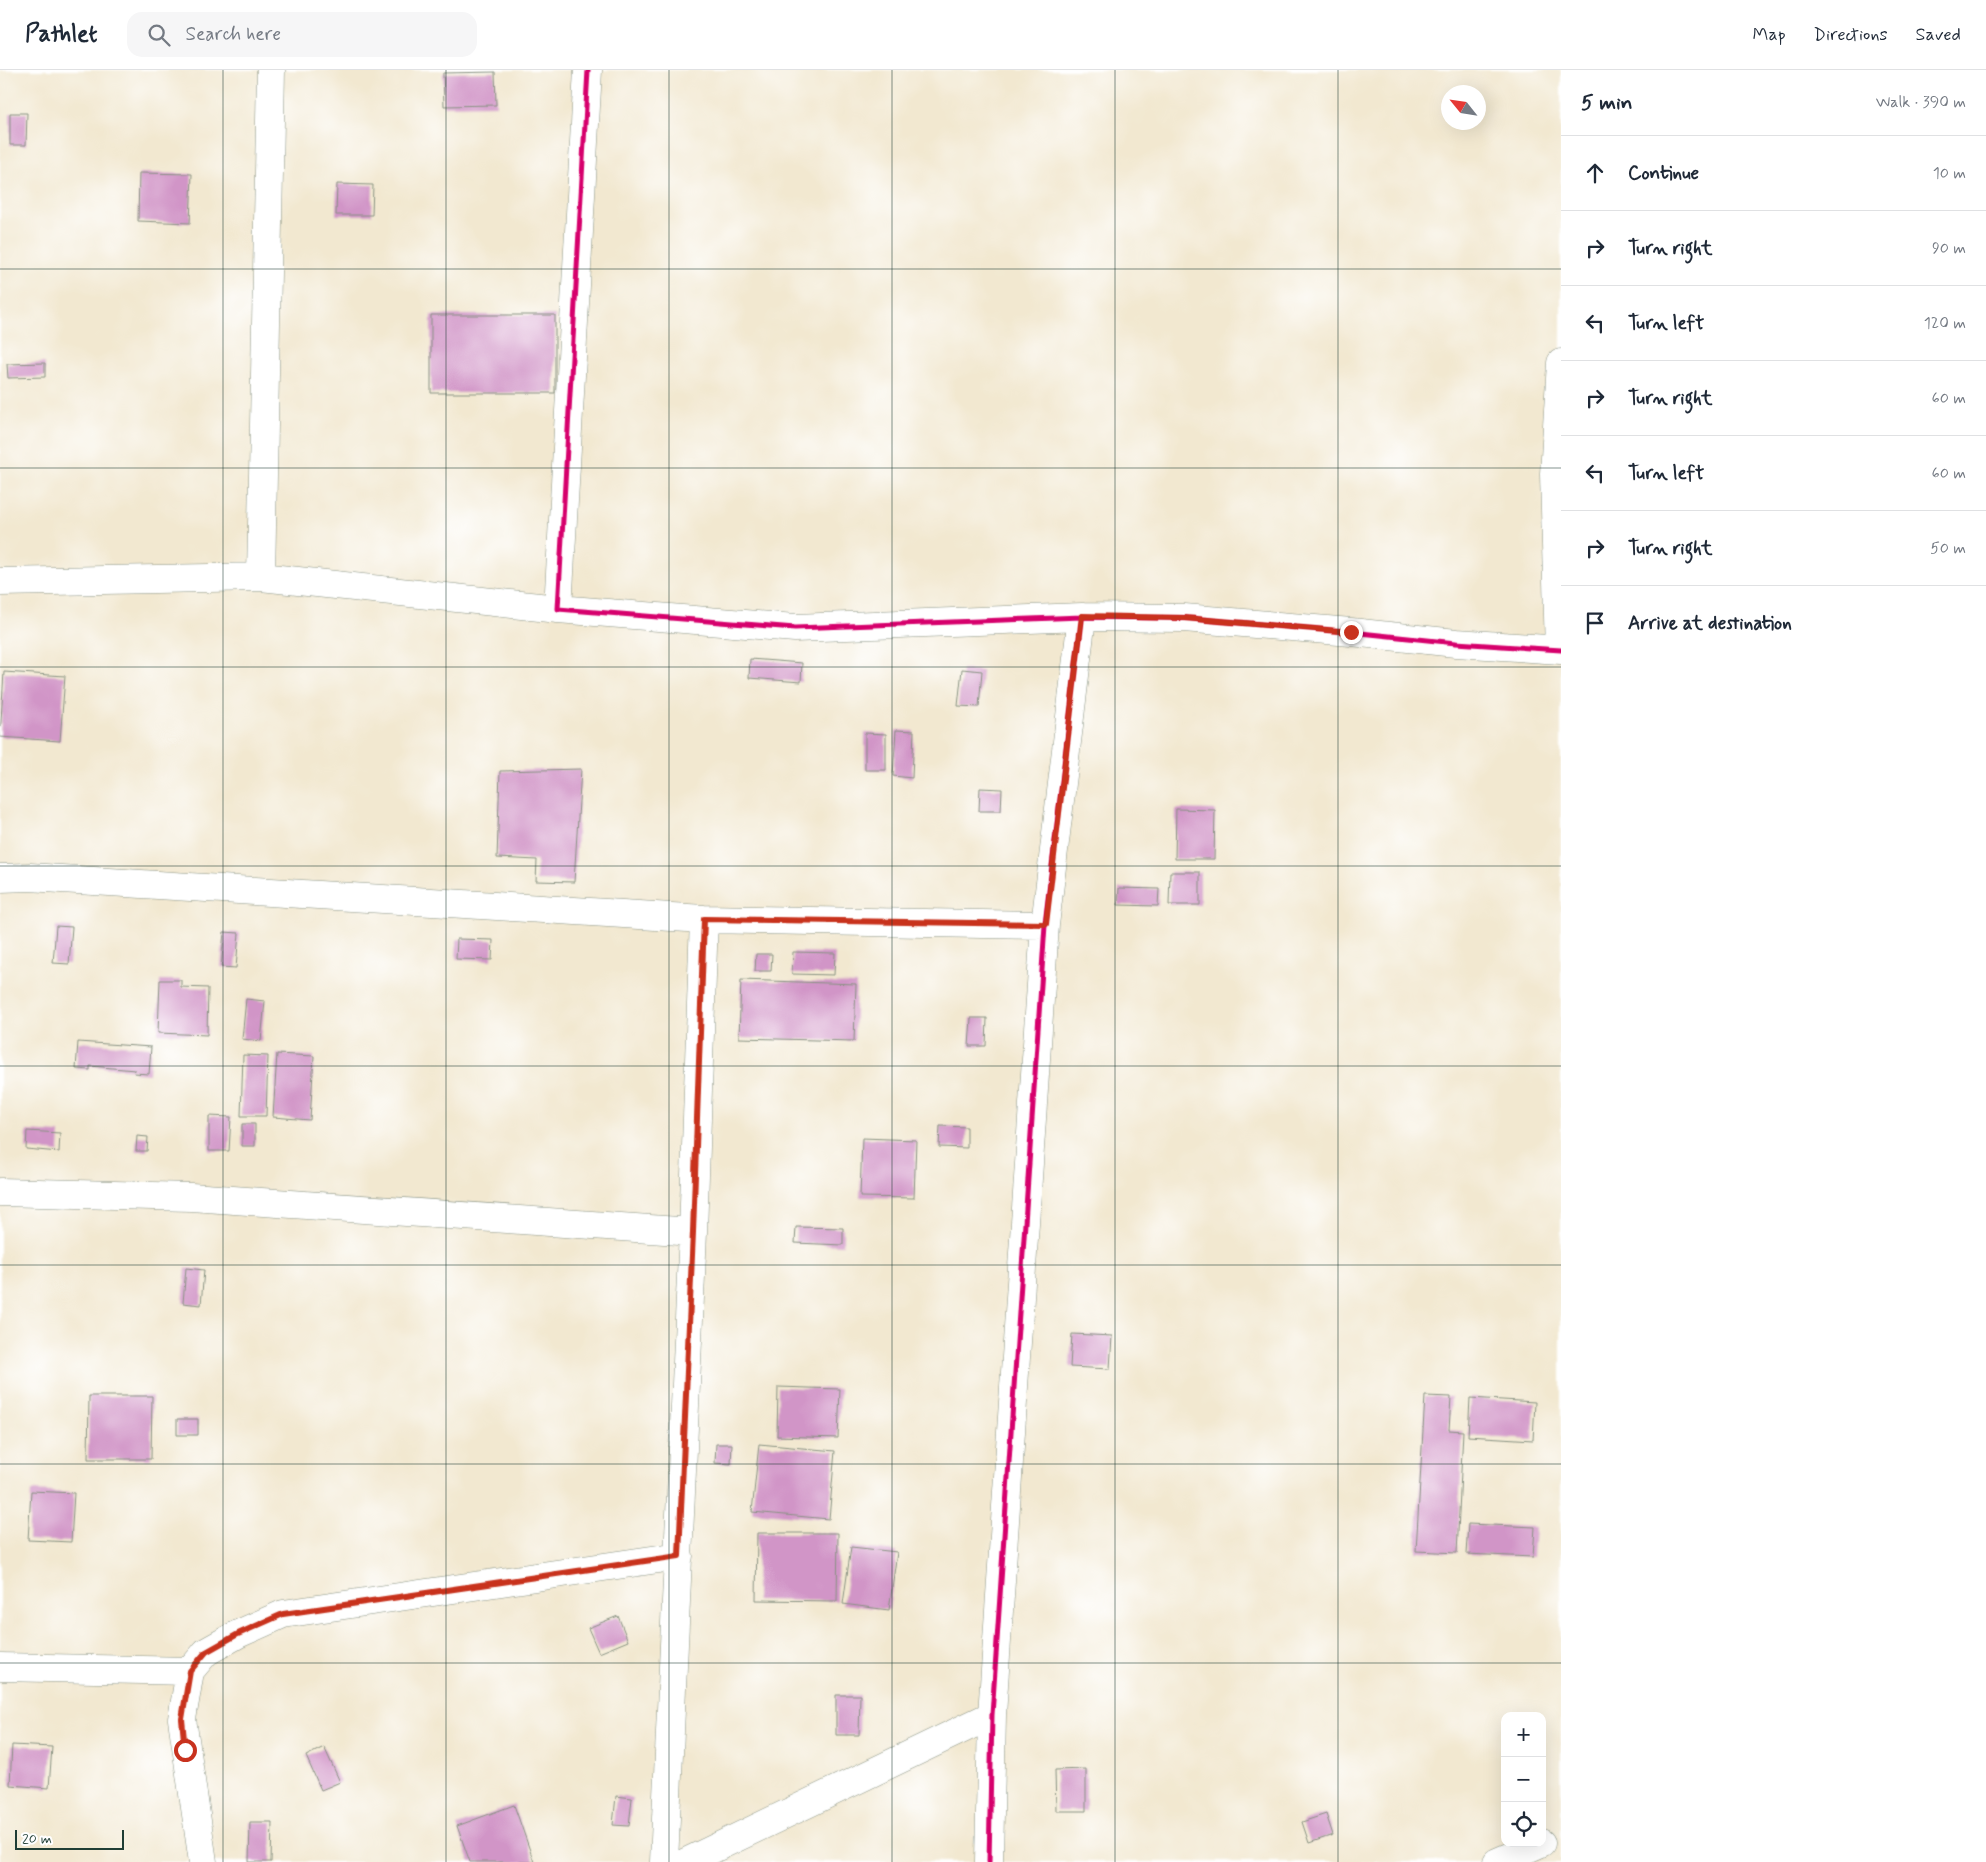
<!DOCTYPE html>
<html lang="en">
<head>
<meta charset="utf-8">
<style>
  :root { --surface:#fff; --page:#f6f6f7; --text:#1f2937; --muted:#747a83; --line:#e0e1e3 }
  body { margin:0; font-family:Mynerve,sans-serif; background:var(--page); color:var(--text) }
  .controls { position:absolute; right:15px; bottom:15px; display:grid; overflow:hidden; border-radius:10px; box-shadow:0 5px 20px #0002 }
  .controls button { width:45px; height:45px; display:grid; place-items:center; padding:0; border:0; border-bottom:1px solid var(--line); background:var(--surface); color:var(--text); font:25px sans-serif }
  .compass { position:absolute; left:1441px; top:15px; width:45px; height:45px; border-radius:50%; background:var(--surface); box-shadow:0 5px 20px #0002; rotate:300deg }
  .scale { position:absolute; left:15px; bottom:12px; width:109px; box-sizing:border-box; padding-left:5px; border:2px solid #1f3d34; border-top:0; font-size:14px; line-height:18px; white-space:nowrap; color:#1f3d34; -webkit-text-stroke:4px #fff; paint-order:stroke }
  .stop { position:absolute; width:15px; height:15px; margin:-11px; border:4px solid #c8321e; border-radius:50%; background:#fff }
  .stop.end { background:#c8321e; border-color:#fff; box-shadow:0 1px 5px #0008 }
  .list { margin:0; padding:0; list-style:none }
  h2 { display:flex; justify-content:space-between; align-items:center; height:65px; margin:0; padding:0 20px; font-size:21px }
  h2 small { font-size:16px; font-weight:400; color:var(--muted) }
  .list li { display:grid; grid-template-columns:32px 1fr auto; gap:15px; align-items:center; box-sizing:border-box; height:75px; padding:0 20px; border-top:1px solid var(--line) }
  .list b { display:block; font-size:19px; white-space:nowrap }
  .list em { font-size:16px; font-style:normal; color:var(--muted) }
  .icon { flex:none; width:28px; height:28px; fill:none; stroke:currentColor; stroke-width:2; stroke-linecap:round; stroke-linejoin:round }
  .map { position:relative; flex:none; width:1561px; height:1792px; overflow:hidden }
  header { display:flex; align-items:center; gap:30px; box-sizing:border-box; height:70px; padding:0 25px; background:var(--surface); border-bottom:1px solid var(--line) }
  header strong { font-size:24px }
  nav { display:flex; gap:28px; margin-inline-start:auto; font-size:18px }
  .search { width:350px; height:45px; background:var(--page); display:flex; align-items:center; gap:12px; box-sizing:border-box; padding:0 18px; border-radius:15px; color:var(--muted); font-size:19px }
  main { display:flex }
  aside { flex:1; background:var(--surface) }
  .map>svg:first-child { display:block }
  .building { fill:#d195c7 }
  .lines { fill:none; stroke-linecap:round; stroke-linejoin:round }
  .minor-casing { stroke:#889282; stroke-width:29 }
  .minor { stroke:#fff; stroke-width:28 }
  .cycleway-casing { stroke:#fff; stroke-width:8 }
  .cycleway { stroke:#d6006c; stroke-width:5 }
  .route { stroke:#c8321e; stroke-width:6 }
  .grid { fill:none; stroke:#1f3d34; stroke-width:1; stroke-opacity:0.55 }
</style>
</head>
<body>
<header>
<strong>Pathlet</strong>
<div class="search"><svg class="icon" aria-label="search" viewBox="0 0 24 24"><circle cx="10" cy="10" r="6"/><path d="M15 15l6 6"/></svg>Search here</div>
<nav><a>Map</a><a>Directions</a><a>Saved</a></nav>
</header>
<main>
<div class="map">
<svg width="1561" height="1792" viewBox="0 0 1561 1792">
  <rect width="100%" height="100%" fill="#fff"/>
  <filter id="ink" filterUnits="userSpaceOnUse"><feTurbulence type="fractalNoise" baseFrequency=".02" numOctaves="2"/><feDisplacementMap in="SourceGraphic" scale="10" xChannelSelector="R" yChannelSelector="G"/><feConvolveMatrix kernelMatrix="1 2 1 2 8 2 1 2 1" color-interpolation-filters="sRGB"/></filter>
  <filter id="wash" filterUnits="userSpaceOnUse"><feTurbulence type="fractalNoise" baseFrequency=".0096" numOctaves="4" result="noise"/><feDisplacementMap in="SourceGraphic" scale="20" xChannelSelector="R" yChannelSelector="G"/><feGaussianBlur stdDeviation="1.12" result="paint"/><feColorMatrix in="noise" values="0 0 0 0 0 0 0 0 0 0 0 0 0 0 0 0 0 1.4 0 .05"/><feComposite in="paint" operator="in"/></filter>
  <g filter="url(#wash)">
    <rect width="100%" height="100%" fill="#f2e8d0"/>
    <g id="blocks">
      <!-- building -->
      <path class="building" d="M 495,2 L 496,35 L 444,36 L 443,3 Z
        M 10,43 L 27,43 L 26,75 L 10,75 Z
        M 139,103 L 192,104 L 190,153 L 138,151 Z
        M 337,114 L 373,115 L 372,145 L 336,145 Z
        M 431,245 L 555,245 L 555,323 L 431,323 Z
        M 45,293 L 45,307 L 8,308 L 7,294 Z
        M 750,589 L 802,593 L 801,612 L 749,608 Z
        M 962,599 L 982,601 L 979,637 L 958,636 Z
        M 4,602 L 65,606 L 60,671 L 0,667 Z
        M 896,660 L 914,661 L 912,708 L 893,706 Z
        M 865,663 L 886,664 L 886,700 L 865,700 Z
        M 581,699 L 574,812 L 536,811 L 537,790 L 497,788 L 500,701 Z
        M 980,718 L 1002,719 L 1001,741 L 979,741 Z
        M 1176,739 L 1215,740 L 1214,789 L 1175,789 Z
        M 1170,802 L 1200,802 L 1200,835 L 1169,835 Z
        M 1119,818 L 1159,819 L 1158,836 L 1118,835 Z
        M 56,856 L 72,857 L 69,894 L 53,893 Z
        M 224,862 L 239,863 L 236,898 L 221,897 Z
        M 457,869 L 493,870 L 492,890 L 456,889 Z
        M 793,882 L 835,883 L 834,905 L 792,904 Z
        M 756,884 L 772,884 L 771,901 L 755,901 Z
        M 160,910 L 181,910 L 181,917 L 208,918 L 207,965 L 158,963 Z
        M 741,910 L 856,914 L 854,971 L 739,968 Z
        M 246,929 L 265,931 L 261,971 L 242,969 Z
        M 971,948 L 987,948 L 986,976 L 969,976 Z
        M 78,972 L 151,977 L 149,1004 L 134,1003 L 135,1000 L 90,996 L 90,1000 L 76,999 Z
        M 277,984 L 314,986 L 310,1050 L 273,1047 Z
        M 243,985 L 268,986 L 266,1046 L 241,1046 Z
        M 209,1046 L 231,1047 L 229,1081 L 209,1081 Z
        M 242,1054 L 255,1054 L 255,1076 L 242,1076 Z
        M 940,1056 L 967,1057 L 967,1078 L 939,1077 Z
        M 27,1061 L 60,1063 L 59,1082 L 26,1079 Z
        M 137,1066 L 148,1067 L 147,1081 L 136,1081 Z
        M 862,1068 L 916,1070 L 914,1128 L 860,1127 Z
        M 796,1157 L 843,1158 L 843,1175 L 795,1173 Z
        M 186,1198 L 204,1200 L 201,1235 L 183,1233 Z
        M 1072,1264 L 1112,1266 L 1110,1299 L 1070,1297 Z
        M 778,1317 L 840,1319 L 838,1368 L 777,1366 Z
        M 89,1326 L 152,1326 L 151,1389 L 88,1389 Z
        M 1425,1326 L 1451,1327 L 1449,1360 L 1463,1361 L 1457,1483 L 1416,1481 Z
        M 1470,1328 L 1535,1332 L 1533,1370 L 1468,1366 Z
        M 177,1349 L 198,1349 L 198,1365 L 177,1365 Z
        M 716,1374 L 732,1374 L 731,1394 L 715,1393 Z
        M 759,1374 L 835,1381 L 829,1449 L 752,1442 Z
        M 31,1421 L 74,1423 L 71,1472 L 28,1470 Z
        M 1468,1454 L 1535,1457 L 1533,1487 L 1466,1484 Z
        M 757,1463 L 838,1463 L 837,1531 L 756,1530 Z
        M 851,1477 L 897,1482 L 889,1540 L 843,1534 Z
        M 618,1546 L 628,1571 L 599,1583 L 588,1558 Z
        M 836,1625 L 860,1625 L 859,1665 L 836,1665 Z
        M 12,1675 L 52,1677 L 49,1718 L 10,1715 Z
        M 324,1677 L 340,1712 L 321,1720 L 306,1686 Z
        M 1086,1699 L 1086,1741 L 1056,1741 L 1055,1700 Z
        M 616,1726 L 632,1728 L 629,1756 L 613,1755 Z
        M 514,1735 L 534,1792 L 470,1792 L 457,1756 Z
        M 1326,1744 L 1333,1765 L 1309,1773 L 1302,1752 Z
        M 250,1752 L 272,1752 L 271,1792 L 249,1792 Z"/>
    </g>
  </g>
  <g filter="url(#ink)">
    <use href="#blocks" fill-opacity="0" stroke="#889282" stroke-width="1"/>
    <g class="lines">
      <defs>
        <path id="minor" d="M 588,0 L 558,539 L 795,558 L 1082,547 L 1184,548 L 1351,562 L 1456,573 L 1561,580
          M 261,507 L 271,0
          M 0,512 L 261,507 L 558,539
          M 1559,580 L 1554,404 L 1561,293
          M 0,808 L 29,807 L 704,849 L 1045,855
          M 0,1122 L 191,1127 L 693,1162
          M 0,1597 L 190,1601
          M 203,1792 L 182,1649 L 190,1601 L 206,1582 L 238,1564 L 283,1544 L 679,1486
          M 664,1792 L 693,1162 L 704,849
          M 686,1792 L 992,1645
          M 989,1792 L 992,1645 L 1045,855 L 1082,547
          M 1497,1792 L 1541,1773"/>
      </defs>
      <!-- minor casing -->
      <use href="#minor" class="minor-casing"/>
      <!-- minor -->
      <use href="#minor" class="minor"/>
      <defs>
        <path id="cycleway" d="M 588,0 L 558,539 L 795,558 L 1082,547 L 1184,548 L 1351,562 L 1456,573 L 1561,580
          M 989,1792 L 992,1645 L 1045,855 L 1082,547"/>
      </defs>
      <!-- cycleway casing -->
      <use href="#cycleway" class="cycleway-casing"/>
      <!-- cycleway -->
      <use href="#cycleway" class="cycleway"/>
    </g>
  </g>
  <g class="lines" filter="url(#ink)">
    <!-- route -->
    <path class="route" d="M 185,1680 L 182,1649 L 190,1601 L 206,1582 L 238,1564 L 283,1544 L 679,1486 L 693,1162 L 704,849 L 1046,854 L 1082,546 L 1184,548 L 1351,562"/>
  </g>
  <!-- grid -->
  <path class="grid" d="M 223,0 L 223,1792M 446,0 L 446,1792M 669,0 L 669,1792M 892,0 L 892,1792M 1115,0 L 1115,1792M 1338,0 L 1338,1792M 0,199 L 1561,199M 0,398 L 1561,398M 0,597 L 1561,597M 0,796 L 1561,796M 0,996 L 1561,996M 0,1195 L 1561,1195M 0,1394 L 1561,1394M 0,1593 L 1561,1593"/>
</svg>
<div class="controls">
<button>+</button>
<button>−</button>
<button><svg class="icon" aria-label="locate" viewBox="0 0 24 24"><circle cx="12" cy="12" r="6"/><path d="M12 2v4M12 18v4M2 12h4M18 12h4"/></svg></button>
</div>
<svg class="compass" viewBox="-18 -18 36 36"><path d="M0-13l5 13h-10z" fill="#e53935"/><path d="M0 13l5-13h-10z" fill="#747a83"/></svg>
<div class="scale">20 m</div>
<div class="stop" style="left:185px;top:1680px"></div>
<div class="stop end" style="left:1351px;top:562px"></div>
</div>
<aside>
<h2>5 min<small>Walk · 390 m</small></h2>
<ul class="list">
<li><svg class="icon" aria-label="ahead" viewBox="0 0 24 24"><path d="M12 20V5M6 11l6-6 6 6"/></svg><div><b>Continue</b></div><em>10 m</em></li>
<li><svg class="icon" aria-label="right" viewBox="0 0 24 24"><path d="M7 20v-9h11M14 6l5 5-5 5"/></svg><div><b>Turn right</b></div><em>90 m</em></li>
<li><svg class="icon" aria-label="left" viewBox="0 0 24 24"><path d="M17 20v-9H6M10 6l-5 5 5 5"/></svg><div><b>Turn left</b></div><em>120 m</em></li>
<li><svg class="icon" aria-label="right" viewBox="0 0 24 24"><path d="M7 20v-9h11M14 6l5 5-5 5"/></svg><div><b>Turn right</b></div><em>60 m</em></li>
<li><svg class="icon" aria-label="left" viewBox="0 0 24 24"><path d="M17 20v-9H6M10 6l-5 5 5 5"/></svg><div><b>Turn left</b></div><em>60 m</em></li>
<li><svg class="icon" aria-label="right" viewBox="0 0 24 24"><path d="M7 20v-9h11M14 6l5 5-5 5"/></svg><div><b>Turn right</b></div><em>50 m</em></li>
<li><svg class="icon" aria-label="arrive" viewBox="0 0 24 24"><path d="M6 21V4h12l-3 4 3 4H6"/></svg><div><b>Arrive at destination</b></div></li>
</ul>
</aside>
</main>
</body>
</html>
